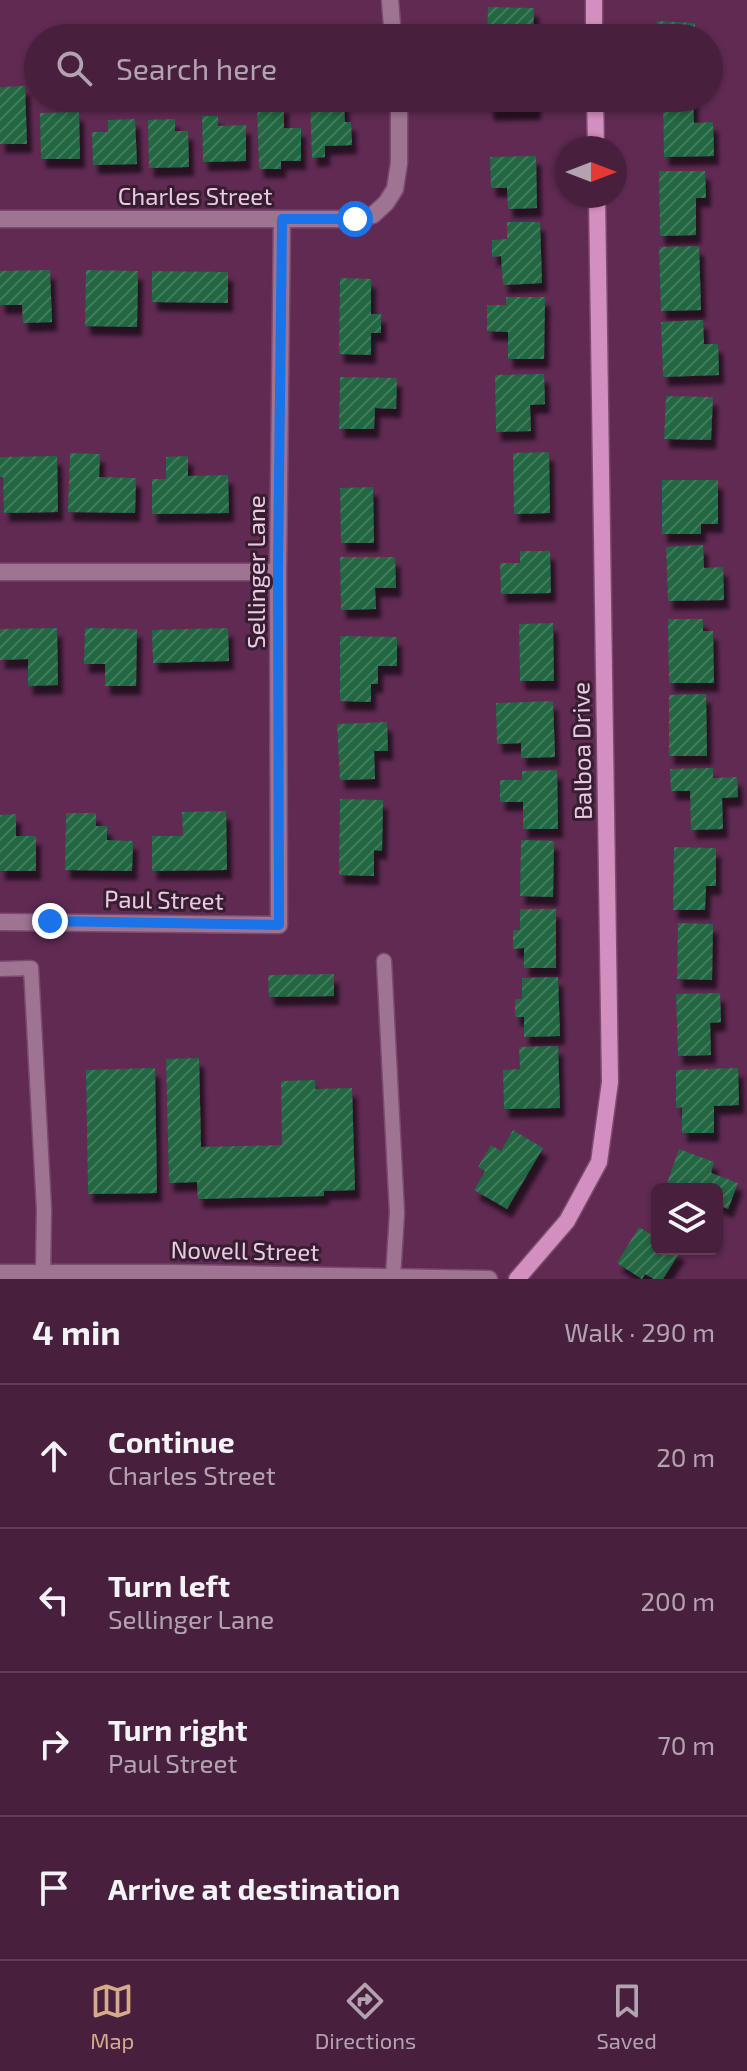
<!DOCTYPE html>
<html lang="en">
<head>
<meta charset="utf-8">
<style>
  :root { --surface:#48203e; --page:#522d49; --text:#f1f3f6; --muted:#b1a3b0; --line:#603e58; --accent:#d6ab8b }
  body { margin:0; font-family:"Exo 2",sans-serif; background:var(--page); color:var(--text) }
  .controls { position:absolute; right:24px; bottom:24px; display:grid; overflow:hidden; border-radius:12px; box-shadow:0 2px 6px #0004 }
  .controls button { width:72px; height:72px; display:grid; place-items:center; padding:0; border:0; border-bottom:2px solid var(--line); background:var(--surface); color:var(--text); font:40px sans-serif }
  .compass { position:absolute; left:555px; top:136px; width:72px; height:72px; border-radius:50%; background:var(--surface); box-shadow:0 2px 6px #0004; rotate:90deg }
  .stop { position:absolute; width:24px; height:24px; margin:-18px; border:6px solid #1a73e8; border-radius:50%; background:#fff }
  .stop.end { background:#1a73e8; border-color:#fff; box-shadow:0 2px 8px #0008 }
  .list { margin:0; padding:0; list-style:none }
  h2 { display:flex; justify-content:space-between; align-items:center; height:104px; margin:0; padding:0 32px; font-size:34px }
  h2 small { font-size:26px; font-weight:400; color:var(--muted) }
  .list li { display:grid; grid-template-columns:52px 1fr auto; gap:24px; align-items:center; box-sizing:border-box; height:144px; padding:0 32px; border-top:2px solid var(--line) }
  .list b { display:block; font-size:30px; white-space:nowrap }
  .list p { margin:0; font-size:26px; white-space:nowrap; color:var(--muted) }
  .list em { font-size:26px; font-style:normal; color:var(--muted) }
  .icon { flex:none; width:44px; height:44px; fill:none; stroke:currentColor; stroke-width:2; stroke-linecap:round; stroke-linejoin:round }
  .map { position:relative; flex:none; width:747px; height:1279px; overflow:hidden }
  .search { position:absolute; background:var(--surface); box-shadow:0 2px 6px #0004; left:24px; right:24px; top:24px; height:88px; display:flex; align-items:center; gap:20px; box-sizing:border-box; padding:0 28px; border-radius:44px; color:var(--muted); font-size:30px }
  .sheet { height:680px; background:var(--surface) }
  nav { display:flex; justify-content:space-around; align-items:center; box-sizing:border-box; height:112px; border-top:2px solid var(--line); background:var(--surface); font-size:22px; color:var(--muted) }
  nav a { display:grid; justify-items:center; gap:4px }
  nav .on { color:var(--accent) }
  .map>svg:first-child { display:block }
  .building { fill:url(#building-hatch); filter:url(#shadow) }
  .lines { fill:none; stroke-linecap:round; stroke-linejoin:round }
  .lane-casing { stroke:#7c4a6f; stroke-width:17 }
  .street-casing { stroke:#7c4a6f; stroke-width:19 }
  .secondary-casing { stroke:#7c4a6f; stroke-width:19 }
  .lane { stroke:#9f7493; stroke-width:14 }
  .street { stroke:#9f7493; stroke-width:16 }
  .secondary { stroke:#d28fc0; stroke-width:16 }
  .route { stroke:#1a73e8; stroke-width:10 }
  .labels { text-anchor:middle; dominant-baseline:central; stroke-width:6; stroke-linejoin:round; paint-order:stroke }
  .street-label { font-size:24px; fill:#ebcae1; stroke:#361e30 }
</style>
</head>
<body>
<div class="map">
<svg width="747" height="1279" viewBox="0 0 747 1279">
  <defs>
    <pattern id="building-hatch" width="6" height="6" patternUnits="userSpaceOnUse" patternTransform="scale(2)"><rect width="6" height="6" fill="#206642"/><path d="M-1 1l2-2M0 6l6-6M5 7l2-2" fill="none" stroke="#417b5d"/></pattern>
    <filter id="shadow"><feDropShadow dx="5" dy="9" stdDeviation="2" flood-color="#0009"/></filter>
  </defs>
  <rect width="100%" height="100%" fill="#602a53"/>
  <!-- building -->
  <path class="building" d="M 488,7 L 534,8 L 533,38 L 487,37 Z
    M 657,21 L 695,23 L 695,38 L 656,38 Z
    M 25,86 L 27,144 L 0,144 L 0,87 Z
    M 488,98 L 536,98 L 536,111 L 489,112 Z
    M 690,98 L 693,98 L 694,123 L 713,122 L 714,156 L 664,157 L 663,99 Z
    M 344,101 L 345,122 L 351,122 L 352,145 L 325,146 L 325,157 L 312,158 L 310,102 Z
    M 284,104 L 284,128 L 301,128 L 301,161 L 281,161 L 281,169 L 259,169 L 257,105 Z
    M 79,112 L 80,159 L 41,159 L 40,113 Z
    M 202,116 L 218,116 L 218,126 L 246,125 L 246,161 L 203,162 Z
    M 135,119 L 137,164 L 93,165 L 92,132 L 108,132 L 108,120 Z
    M 175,119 L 175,131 L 188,131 L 189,167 L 149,168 L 148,120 Z
    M 536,156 L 537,208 L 508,209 L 507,188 L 491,188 L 490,157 Z
    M 659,171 L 705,171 L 706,198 L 696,198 L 696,235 L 660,236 Z
    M 507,222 L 540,222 L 542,283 L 503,285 L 501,256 L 492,257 L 492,240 L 507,239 Z
    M 699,246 L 701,310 L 661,311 L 659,247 Z
    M 50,270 L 52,322 L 23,323 L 22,305 L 0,305 L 0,271 Z
    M 86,270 L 138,271 L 137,327 L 85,326 Z
    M 152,271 L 228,272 L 228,303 L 152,302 Z
    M 340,278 L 371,279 L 371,314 L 381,314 L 381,333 L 371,333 L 371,355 L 339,354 Z
    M 506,297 L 545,297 L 544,359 L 508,359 L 508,332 L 487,331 L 487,305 L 506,305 Z
    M 703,320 L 704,344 L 718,344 L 719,375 L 663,377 L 661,322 Z
    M 544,374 L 545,404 L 530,405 L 531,431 L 496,432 L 495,375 Z
    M 340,377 L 397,378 L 396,409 L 375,408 L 374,429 L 339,429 Z
    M 666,396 L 713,397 L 711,440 L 664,439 Z
    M 549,452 L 550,513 L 514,514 L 513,453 Z
    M 70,453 L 100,454 L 99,477 L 136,478 L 135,513 L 68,512 Z
    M 57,456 L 58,512 L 4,513 L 3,477 L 0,477 L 0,457 Z
    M 188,456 L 188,476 L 228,475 L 229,513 L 152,514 L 152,479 L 166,479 L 166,457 Z
    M 662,480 L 718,480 L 718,524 L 701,524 L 701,534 L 662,534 Z
    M 373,487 L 374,543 L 341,543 L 340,488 Z
    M 703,545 L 704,568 L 723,567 L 724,600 L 668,601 L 666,547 Z
    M 520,551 L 550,551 L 551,593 L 501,594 L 500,563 L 520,563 Z
    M 340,557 L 395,557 L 396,588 L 375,588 L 376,609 L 341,610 Z
    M 668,619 L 703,619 L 703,631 L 713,631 L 714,683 L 669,683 Z
    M 553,623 L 554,681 L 520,681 L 519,624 Z
    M 57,628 L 58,685 L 28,686 L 28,659 L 0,660 L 0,629 Z
    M 85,628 L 137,629 L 136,686 L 105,686 L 105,664 L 84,664 Z
    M 228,628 L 229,661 L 153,663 L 152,630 Z
    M 340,636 L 397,637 L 397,666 L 378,666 L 378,684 L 371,684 L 371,702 L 340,701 Z
    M 706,694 L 707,756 L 669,756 L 669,695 Z
    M 553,701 L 555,757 L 521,758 L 521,743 L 497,744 L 496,703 Z
    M 387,722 L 388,751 L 374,751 L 375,779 L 340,780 L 337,724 Z
    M 713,768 L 713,778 L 737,777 L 738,797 L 722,798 L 723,829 L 691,830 L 690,791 L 671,791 L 670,769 Z
    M 557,770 L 558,829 L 523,829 L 523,802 L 500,802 L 500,780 L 522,780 L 522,771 Z
    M 340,799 L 383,800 L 382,851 L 374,850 L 374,876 L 339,875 Z
    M 226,811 L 227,870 L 152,871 L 152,836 L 183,836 L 182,812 Z
    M 66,813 L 96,813 L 96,826 L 107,826 L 107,840 L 133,841 L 132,871 L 65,870 Z
    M 16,814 L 16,836 L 36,836 L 36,871 L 0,871 L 0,815 Z
    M 521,840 L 554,841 L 553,897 L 520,896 Z
    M 674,847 L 716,848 L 716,886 L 706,886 L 705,910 L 673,910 Z
    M 520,909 L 556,909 L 556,968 L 524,968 L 524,948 L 513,949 L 513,930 L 520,930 Z
    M 678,923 L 713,924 L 712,980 L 677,979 Z
    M 334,974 L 334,996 L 269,997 L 268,975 Z
    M 558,977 L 560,1036 L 524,1037 L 524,1017 L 515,1017 L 515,999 L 522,999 L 522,978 Z
    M 720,993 L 721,1022 L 710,1023 L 711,1055 L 678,1056 L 676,994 Z
    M 558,1046 L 560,1108 L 504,1109 L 503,1070 L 520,1069 L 519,1047 Z
    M 199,1058 L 201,1147 L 282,1145 L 281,1081 L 315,1080 L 315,1089 L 352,1088 L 355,1190 L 324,1191 L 324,1196 L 198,1199 L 197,1182 L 169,1183 L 166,1059 Z
    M 155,1068 L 157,1193 L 88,1194 L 86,1070 Z
    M 738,1068 L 739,1105 L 714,1106 L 714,1133 L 682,1133 L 682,1107 L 676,1108 L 676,1070 Z
    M 513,1130 L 543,1148 L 507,1209 L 474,1190 L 485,1171 L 478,1167 L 491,1145 L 501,1151 Z
    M 679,1149 L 714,1162 L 711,1173 L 738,1183 L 728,1209 L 717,1204 L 717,1189 L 665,1189 Z
    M 639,1227 L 657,1238 L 657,1249 L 674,1249 L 680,1252 L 663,1279 L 654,1279 L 645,1274 L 642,1279 L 617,1263 Z"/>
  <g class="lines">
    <defs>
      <path id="lane" d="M 384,961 L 397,1213 L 393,1277
        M 0,969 L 31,968 L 44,1209 L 43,1273"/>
      <path id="street" d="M 390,0 L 393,38
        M 0,219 L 355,219 L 373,215 L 386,203 L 395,189 L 399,163 L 399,98
        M 0,572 L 278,572
        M 0,922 L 279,925 L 278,572 L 282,219
        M 0,1273 L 171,1273 L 489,1279"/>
      <path id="secondary" d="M 594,0 L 594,38
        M 595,98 L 596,148
        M 517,1279 L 567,1221 L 599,1162 L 610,1082 L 597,196"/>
    </defs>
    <!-- lane casing -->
    <use href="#lane" class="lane-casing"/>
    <!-- street casing -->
    <use href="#street" class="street-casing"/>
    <!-- secondary casing -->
    <use href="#secondary" class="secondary-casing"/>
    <!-- lane -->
    <use href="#lane" class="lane"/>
    <!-- street -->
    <use href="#street" class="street"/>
    <!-- secondary -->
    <use href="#secondary" class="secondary"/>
  </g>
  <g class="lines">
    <!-- route -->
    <path class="route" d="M 50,921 L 279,925 L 278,572 L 282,219 L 355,219"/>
  </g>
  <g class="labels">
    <!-- street labels -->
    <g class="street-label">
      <text x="195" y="195">Charles Street</text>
      <text transform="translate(255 572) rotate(-90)">Sellinger Lane</text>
      <text transform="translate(581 751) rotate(-91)">Balboa Drive</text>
      <text transform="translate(164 899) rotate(1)">Paul Street</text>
      <text transform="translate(245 1250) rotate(1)">Nowell Street</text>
    </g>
  </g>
</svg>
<div class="controls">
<button><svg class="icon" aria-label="layers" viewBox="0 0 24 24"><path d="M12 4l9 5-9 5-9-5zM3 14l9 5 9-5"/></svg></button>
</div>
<svg class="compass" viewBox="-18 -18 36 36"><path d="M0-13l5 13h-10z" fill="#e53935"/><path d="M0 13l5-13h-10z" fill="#b1a3b0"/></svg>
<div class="stop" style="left:355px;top:219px"></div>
<div class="stop end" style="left:50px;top:921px"></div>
<div class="search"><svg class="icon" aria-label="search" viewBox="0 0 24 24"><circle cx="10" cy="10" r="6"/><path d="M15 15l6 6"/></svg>Search here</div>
</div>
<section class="sheet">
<h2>4 min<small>Walk · 290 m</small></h2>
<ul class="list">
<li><svg class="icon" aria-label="ahead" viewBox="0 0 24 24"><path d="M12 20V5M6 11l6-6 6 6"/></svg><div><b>Continue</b><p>Charles Street</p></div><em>20 m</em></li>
<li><svg class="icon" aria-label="left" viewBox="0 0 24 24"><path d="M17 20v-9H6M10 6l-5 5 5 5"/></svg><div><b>Turn left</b><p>Sellinger Lane</p></div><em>200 m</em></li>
<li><svg class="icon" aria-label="right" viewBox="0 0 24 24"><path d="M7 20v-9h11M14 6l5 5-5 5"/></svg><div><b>Turn right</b><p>Paul Street</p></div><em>70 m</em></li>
<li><svg class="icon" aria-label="arrive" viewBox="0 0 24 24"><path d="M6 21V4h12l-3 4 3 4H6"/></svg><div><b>Arrive at destination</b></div></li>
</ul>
</section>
<nav>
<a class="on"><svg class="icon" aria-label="map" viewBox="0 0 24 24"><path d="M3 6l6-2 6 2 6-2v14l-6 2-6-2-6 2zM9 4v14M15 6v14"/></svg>Map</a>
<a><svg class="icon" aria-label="directions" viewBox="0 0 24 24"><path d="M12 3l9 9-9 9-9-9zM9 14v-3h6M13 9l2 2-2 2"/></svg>Directions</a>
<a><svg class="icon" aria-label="saved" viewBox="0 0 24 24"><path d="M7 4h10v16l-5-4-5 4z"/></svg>Saved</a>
</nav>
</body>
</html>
